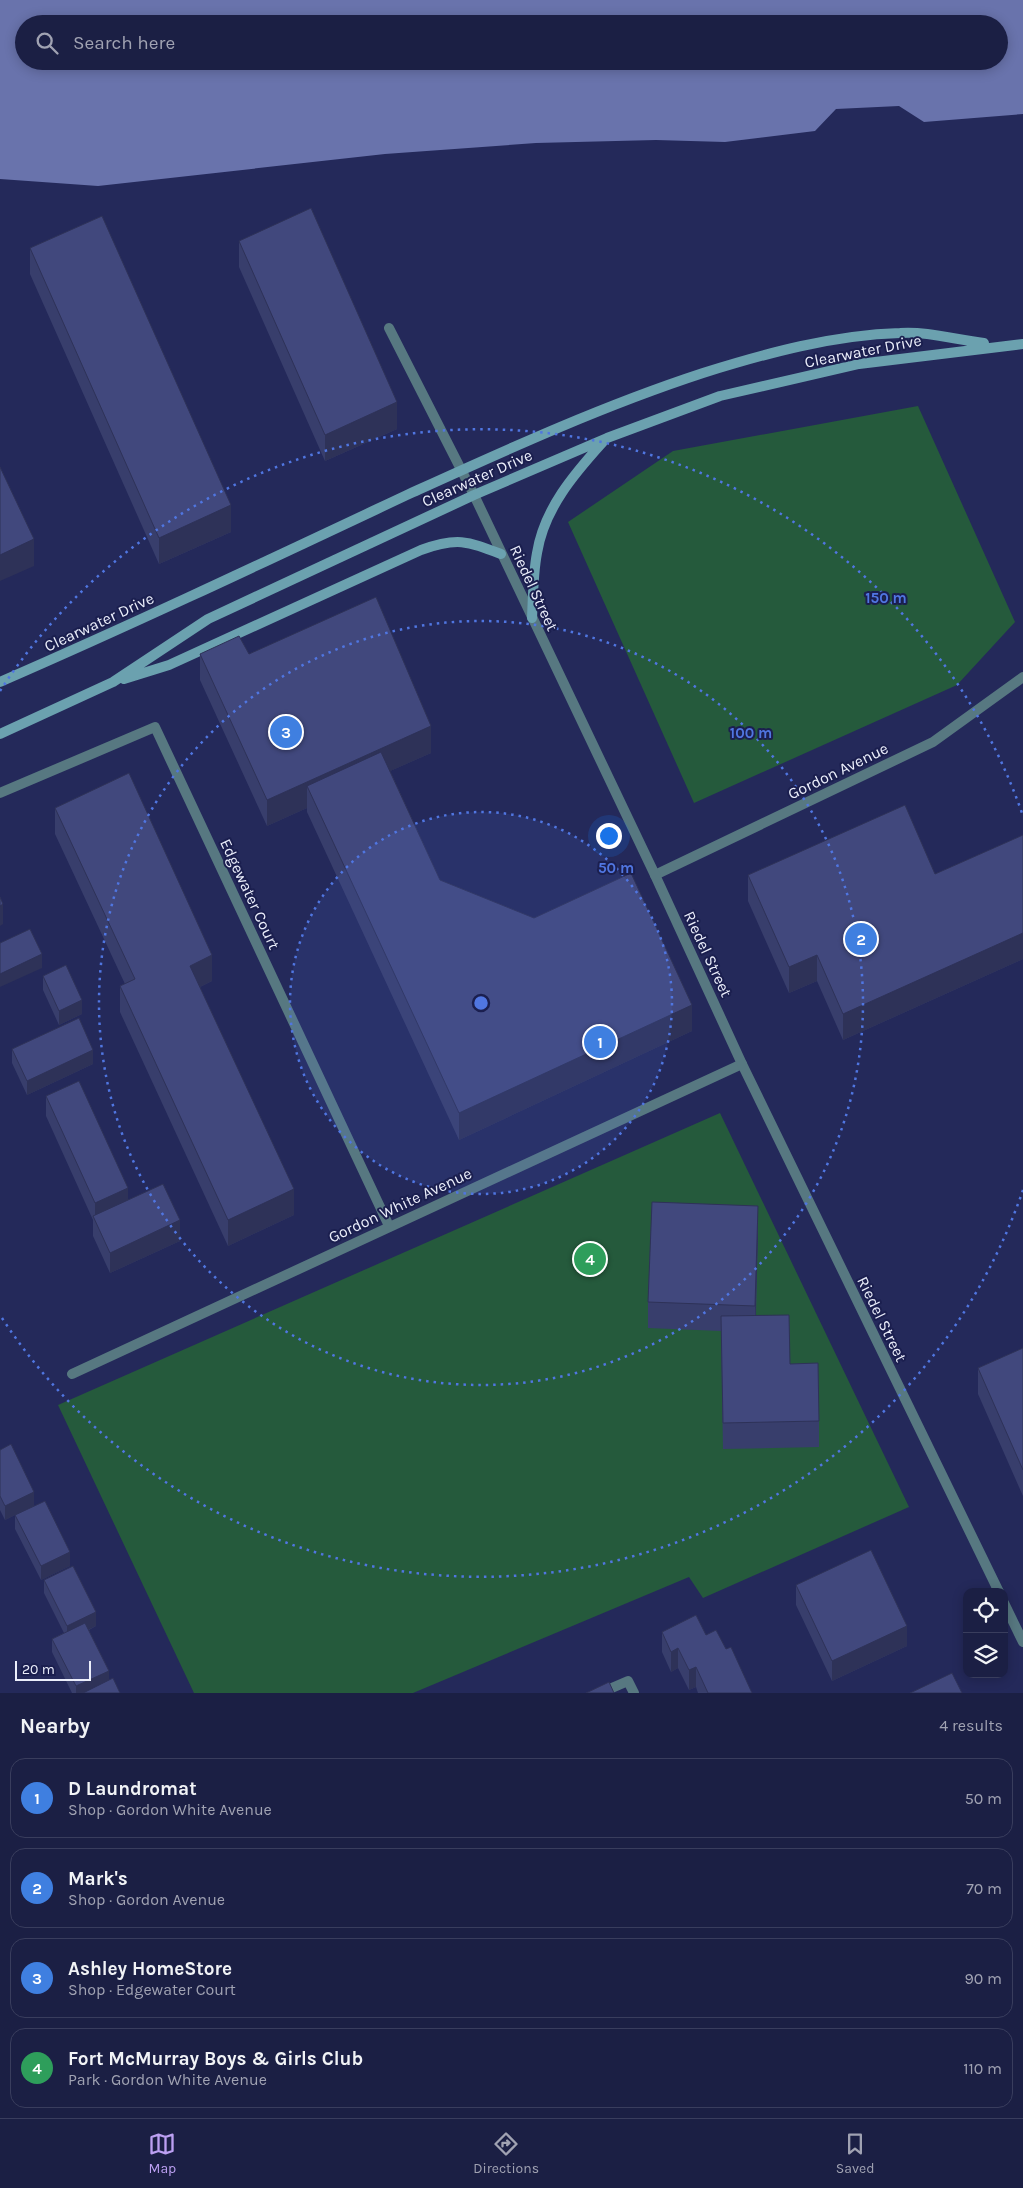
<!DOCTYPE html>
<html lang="en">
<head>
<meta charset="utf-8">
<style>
  :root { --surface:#1b1f44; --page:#282c4f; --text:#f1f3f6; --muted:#a0a2b2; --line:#393d5d; --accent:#bca0f2 }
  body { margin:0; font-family:Karla,sans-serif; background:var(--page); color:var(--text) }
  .controls { position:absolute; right:15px; bottom:15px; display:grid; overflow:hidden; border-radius:10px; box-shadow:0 2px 12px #0003 }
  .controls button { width:45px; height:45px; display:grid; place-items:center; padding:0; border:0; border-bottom:1px solid var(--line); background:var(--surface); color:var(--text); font:25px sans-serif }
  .scale { position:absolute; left:15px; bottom:12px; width:76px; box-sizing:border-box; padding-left:5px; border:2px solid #ebeefb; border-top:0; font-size:14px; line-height:18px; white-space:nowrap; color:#ebeefb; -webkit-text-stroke:4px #1b1f4f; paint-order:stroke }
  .you { position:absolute; left:608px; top:835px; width:18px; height:18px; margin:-12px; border:4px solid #fff; border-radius:50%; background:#1a73e8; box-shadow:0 0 0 8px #1a73e833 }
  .badge { display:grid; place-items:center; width:32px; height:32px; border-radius:50%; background:var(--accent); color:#fff; font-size:16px; font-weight:700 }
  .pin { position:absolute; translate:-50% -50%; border:2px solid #fff; box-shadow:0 1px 5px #0006 }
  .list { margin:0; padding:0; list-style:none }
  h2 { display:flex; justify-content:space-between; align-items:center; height:65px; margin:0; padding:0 20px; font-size:21px }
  h2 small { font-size:16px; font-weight:400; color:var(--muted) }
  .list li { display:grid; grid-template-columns:32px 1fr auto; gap:15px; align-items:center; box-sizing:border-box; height:80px; margin:0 10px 10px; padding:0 10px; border:1px solid var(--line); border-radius:15px }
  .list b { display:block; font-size:19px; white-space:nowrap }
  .list p { margin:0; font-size:16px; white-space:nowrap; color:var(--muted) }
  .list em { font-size:16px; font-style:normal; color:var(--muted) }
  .icon { flex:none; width:28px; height:28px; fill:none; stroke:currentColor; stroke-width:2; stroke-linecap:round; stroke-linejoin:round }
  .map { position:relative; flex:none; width:1023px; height:1693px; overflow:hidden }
  .search { position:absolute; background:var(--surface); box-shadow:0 2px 12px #0003; left:15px; right:15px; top:15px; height:55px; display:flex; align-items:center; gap:12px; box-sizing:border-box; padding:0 18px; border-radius:28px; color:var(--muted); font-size:19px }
  .sheet { height:425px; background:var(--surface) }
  nav { display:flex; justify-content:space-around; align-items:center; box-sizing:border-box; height:70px; border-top:1px solid var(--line); background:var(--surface); font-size:14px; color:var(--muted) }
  nav a { display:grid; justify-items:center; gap:2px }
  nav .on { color:var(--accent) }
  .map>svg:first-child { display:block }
  .green { fill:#255a3c }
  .water { fill:#6973ac; fill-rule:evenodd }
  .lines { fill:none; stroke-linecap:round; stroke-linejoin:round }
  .minor { stroke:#577881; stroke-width:10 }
  .tertiary { stroke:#577881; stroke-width:10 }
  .secondary { stroke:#6ba1af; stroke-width:10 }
  .wall { fill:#383e6c }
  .shaded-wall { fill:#2e3258 }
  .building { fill:#41487d; stroke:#2e3258 }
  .ring { fill:none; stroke:#5076e1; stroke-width:2.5; stroke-dasharray:2.5 5 }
  .labels { text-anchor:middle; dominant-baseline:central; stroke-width:4; stroke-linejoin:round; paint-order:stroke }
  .street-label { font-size:16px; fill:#ebeefb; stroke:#1b1f4f }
  .centre { fill:#5076e1; stroke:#1b1f4f; stroke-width:2.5 }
  .ring-label { font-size:15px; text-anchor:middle; font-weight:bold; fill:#5076e1; stroke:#1b1f4f; stroke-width:4; stroke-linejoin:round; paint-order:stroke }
</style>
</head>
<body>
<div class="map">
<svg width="1023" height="1693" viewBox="0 0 1023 1693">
  <rect width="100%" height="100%" fill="#24295a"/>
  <!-- green -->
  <path class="green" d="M 918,406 L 1015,622 L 957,685 L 694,803 L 568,522 L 673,451 Z
    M 720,1113 L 909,1507 L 703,1598 L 689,1577 L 413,1693 L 194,1693 L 58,1405 Z"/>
  <!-- water -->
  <path class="water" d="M 0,0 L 1023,0 L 1023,114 L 924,122 L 899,106 L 836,109 L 815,131 L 725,142 L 656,140 L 536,143 L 385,154 L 98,186 L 0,179 ZM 24,24 L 999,24 L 999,61 L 24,61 Z"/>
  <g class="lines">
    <!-- minor -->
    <path class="minor" d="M 0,793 L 155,727 L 389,1226
      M 655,875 L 933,742 L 1023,677
      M 72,1374 L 742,1064
      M 600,1693 L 628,1681 L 634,1693"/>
    <!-- tertiary -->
    <path class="tertiary" d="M 389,328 L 474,495 L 655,875 L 742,1064 L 999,1592
      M 1004,1603 L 1023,1642"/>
    <!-- secondary -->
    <path class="secondary" d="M 532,618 C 533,597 533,574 537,553 C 544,509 574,474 603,442
      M 124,679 L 169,665 L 421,550 C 457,537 467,541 501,554
      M 0,682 C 138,622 273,558 409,494 C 506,450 602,406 703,373 C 767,353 833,335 900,333 C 927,331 957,340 984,343
      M 0,734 L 113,682 L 208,619 L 474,495 L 607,438 L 720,396 L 859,364 L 1023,344"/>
  </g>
  <!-- wall -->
  <path class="wall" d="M 239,241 L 397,429 L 325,461 L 239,267 Z
    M 30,248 L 231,532 L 159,564 L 30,274 Z
    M 200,654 L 249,654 L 431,753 L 390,771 L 440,880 L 692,1031 L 459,1140 L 307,812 L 307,808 L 267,826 L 200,680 Z
    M 55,808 L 212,981 L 200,987 L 294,1215 L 228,1246 L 120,1012 L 120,986 L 125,984 L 55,834 Z
    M 1023,835 L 1023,959 L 843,1040 L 817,981 L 789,993 L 748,901 L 748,875 L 935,874 Z
    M 43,976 L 82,1014 L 59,1025 L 43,990 Z
    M 12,1049 L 93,1064 L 27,1095 L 12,1063 Z
    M 46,1096 L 128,1200 L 180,1241 L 110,1273 L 93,1236 L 93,1220 L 46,1116 Z
    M 758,1232 L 756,1316 L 790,1364 L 819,1421 L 819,1447 L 723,1449 L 721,1331 L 648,1328 L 648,1302 Z
    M 1023,1348 L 1023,1496 L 978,1394 L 978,1368 Z
    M 0,1450 L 70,1566 L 41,1580 L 15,1529 L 15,1515 L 5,1520 L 0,1510 Z
    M 44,1580 L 96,1626 L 89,1630 L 109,1680 L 120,1693 L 72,1693 L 52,1652 L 52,1639 L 64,1633 L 44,1593 Z
    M 796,1585 L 907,1646 L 832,1681 L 796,1605 Z
    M 662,1632 L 706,1635 L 726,1649 L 752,1693 L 698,1693 L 696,1687 L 689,1690 L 678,1668 L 671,1672 L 662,1652 Z"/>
  <!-- shaded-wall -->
  <path class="shaded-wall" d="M 397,402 L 397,429 L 325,461 L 325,435 Z
    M 231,505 L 231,532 L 159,564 L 159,538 Z
    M 34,539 L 34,566 L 0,581 L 0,555 Z
    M 431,726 L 431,753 L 316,804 L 307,786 L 307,808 L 267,826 L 267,800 Z
    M 3,904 L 3,924 L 0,926 L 0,906 Z
    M 1023,933 L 1023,959 L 843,1040 L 843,1014 Z
    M 42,954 L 42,968 L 0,987 L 0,974 Z
    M 212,955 L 212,981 L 190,992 L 190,966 Z
    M 817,955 L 817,981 L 789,993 L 789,967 Z
    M 82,1000 L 82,1014 L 59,1025 L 59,1011 Z
    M 692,1005 L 692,1031 L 459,1140 L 459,1113 Z
    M 93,1050 L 93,1064 L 27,1095 L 27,1081 Z
    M 128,1188 L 128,1208 L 95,1219 L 95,1203 Z
    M 294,1189 L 294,1215 L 228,1246 L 228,1220 Z
    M 758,1206 L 758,1232 L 755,1332 L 755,1306 Z
    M 180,1220 L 180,1241 L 110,1273 L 110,1253 Z
    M 34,1492 L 34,1506 L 5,1520 L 5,1506 Z
    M 70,1552 L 70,1566 L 41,1580 L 41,1566 Z
    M 96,1612 L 96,1626 L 67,1640 L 67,1626 Z
    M 907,1626 L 907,1646 L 832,1681 L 832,1661 Z
    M 678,1648 L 678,1668 L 671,1672 L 671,1652 Z
    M 696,1667 L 696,1687 L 689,1690 L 689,1670 Z
    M 109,1671 L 109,1684 L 91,1693 L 76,1693 L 76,1686 Z"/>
  <!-- building -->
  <path class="building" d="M 311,208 L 397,402 L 325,435 L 239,241 Z
    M 102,216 L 231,505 L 159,538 L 30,248 Z
    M 0,467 L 34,539 L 0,555 Z
    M 376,597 L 431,726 L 267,800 L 200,654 L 239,636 L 249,654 Z
    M 381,752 L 440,880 L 534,918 L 631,873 L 692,1005 L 459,1113 L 307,786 Z
    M 129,773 L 212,955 L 190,966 L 294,1189 L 228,1220 L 120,986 L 135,979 L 55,808 Z
    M 905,805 L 935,874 L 1023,835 L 1023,933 L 843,1014 L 817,955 L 789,967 L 748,875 Z
    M 0,897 L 3,904 L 0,906 Z
    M 30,929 L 42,954 L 0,974 L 0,943 Z
    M 66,965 L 82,1000 L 59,1011 L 43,976 Z
    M 79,1018 L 93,1050 L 27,1081 L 12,1049 Z
    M 79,1081 L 128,1188 L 95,1203 L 46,1096 Z
    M 163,1184 L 180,1220 L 110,1253 L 93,1216 Z
    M 652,1202 L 758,1206 L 755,1306 L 648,1302 Z
    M 789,1315 L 790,1364 L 818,1363 L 819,1421 L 723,1423 L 721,1316 Z
    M 1023,1348 L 1023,1470 L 978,1368 Z
    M 11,1444 L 34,1492 L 5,1506 L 0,1496 L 0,1450 Z
    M 45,1501 L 70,1552 L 41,1566 L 15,1515 Z
    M 871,1550 L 907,1626 L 832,1661 L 796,1585 Z
    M 73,1566 L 96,1612 L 67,1626 L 44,1580 Z
    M 696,1615 L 706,1635 L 716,1630 L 726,1649 L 731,1647 L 752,1693 L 708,1693 L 696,1667 L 689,1670 L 678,1648 L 671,1652 L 662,1632 Z
    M 85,1623 L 109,1671 L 76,1686 L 52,1639 Z
    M 952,1673 L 962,1693 L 910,1693 Z
    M 113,1678 L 120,1693 L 83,1693 Z
    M 609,1682 L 614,1693 L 586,1693 Z"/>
  <!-- distance rings -->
  <circle cx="481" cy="1003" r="191" fill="#5076e1" fill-opacity=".12"/>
  <g class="ring">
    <circle cx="481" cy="1003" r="191"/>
    <circle cx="481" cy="1003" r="382"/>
    <path d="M1023 1190A573 573 0 0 1 0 1315M0 691A573 573 0 0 1 1023 816"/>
  </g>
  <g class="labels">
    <!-- street labels -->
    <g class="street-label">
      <text transform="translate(863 351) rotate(-11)">Clearwater Drive</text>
      <text transform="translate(477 478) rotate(-24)">Clearwater Drive</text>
      <text transform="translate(534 588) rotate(65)">Riedel Street</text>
      <text transform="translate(99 622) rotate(-25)">Clearwater Drive</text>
      <text transform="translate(838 771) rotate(-26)">Gordon Avenue</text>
      <text transform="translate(250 894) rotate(65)">Edgewater Court</text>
      <text transform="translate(708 954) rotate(65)">Riedel Street</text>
      <text transform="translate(400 1205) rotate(-25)">Gordon White Avenue</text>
      <text transform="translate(882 1319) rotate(64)">Riedel Street</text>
    </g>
  </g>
  <circle cx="481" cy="1003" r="8" class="centre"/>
  <g class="ring-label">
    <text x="886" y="603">150 m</text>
    <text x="751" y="738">100 m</text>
    <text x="616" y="873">50 m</text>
  </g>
</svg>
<div class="controls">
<button><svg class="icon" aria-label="locate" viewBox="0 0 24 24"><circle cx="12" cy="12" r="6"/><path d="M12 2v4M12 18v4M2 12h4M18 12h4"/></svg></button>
<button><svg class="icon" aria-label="layers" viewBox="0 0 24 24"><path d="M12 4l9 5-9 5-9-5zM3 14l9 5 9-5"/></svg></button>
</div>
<div class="scale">20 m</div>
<div class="you"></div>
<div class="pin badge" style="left:600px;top:1042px;background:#3f7fe0">1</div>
<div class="pin badge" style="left:861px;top:939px;background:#3f7fe0">2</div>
<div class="pin badge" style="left:286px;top:732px;background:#3f7fe0">3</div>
<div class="pin badge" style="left:590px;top:1259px;background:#2e9e5b">4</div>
<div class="search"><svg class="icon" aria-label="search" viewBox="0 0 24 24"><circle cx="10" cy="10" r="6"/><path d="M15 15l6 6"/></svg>Search here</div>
</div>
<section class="sheet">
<h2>Nearby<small>4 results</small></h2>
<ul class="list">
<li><span class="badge" style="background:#3f7fe0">1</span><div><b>D Laundromat</b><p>Shop · Gordon White Avenue</p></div><em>50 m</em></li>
<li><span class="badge" style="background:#3f7fe0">2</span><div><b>Mark's</b><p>Shop · Gordon Avenue</p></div><em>70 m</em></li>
<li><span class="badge" style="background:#3f7fe0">3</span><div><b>Ashley HomeStore</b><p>Shop · Edgewater Court</p></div><em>90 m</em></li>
<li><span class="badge" style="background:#2e9e5b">4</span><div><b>Fort McMurray Boys &amp; Girls Club</b><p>Park · Gordon White Avenue</p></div><em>110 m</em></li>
</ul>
</section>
<nav>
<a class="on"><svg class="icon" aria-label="map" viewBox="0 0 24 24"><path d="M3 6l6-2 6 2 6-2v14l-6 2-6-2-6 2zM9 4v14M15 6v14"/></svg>Map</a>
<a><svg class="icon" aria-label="directions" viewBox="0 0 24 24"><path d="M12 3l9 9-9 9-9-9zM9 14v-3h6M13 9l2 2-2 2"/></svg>Directions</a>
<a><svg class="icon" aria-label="saved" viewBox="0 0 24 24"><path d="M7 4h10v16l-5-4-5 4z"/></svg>Saved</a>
</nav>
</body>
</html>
